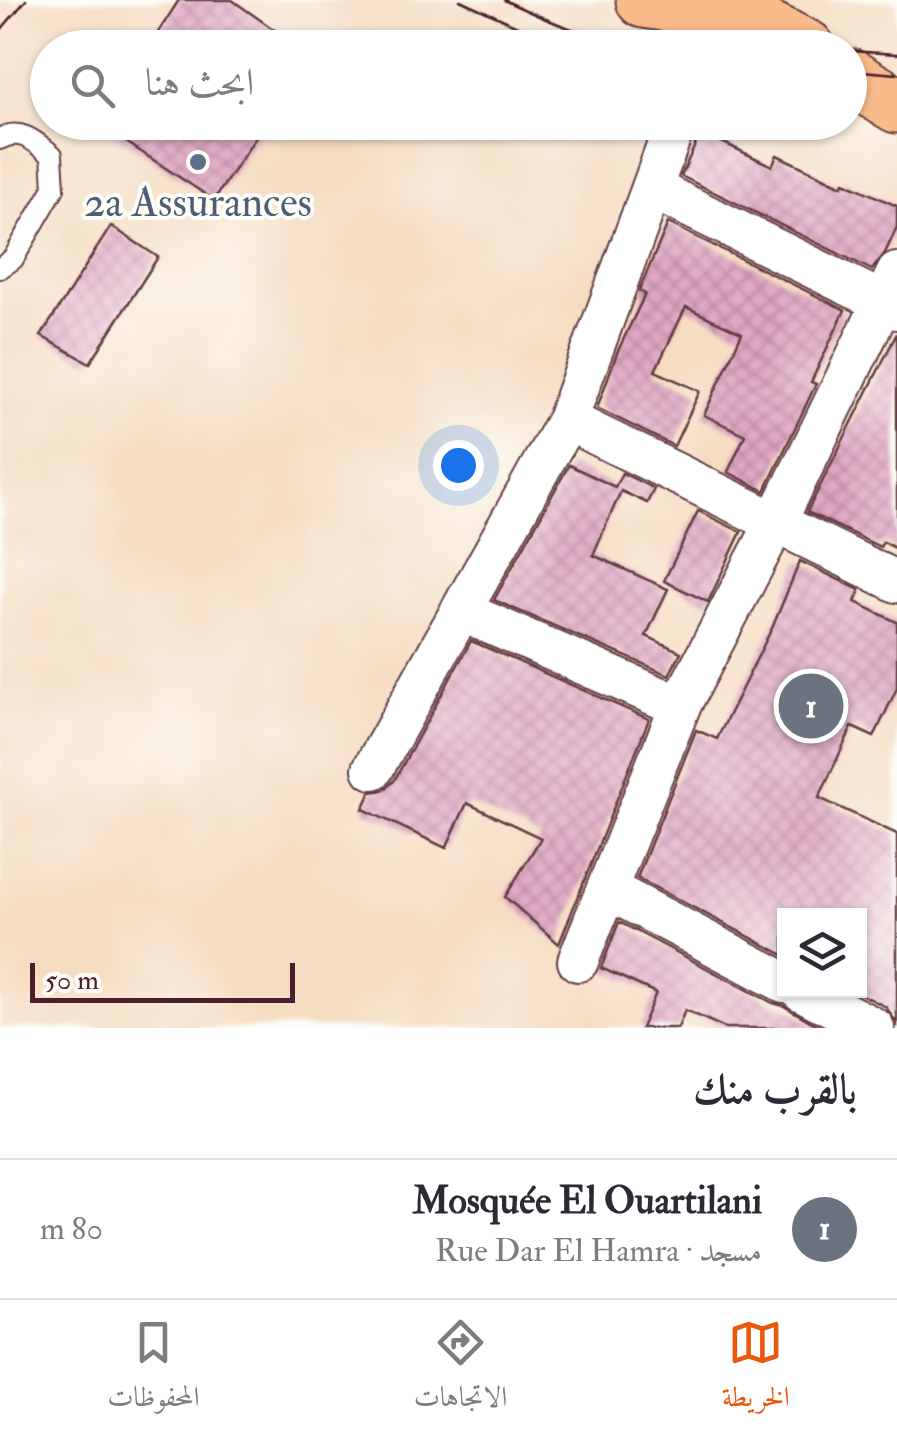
<!DOCTYPE html>
<html lang="ar">
<head>
<meta charset="utf-8">
<style>
  :root { --surface:#fff; --page:#f7f7f7; --text:#2b2b33; --muted:#7c7c81; --line:#e1e1e2; --accent:#ea580c }
  body { margin:0; font-family:"IM FELL Double Pica",Amiri,serif; background:var(--page); color:var(--text); direction:rtl }
  .controls { position:absolute; right:30px; bottom:30px; display:grid; overflow:hidden; border-radius:0px; box-shadow:0 2px 8px #0004 }
  .controls button { width:90px; height:90px; display:grid; place-items:center; padding:0; border:0; border-bottom:2px solid var(--line); background:var(--surface); color:var(--text); font:50px sans-serif }
  .scale { position:absolute; left:30px; bottom:25px; width:265px; box-sizing:border-box; padding-left:10px; border:5px solid #4a1f2b; border-top:0; font-size:28px; line-height:35px; white-space:nowrap; color:#4a1f2b; -webkit-text-stroke:8px #fdfcf7; paint-order:stroke }
  .you { position:absolute; left:458px; top:465px; width:35px; height:35px; margin:-25px; border:8px solid #fff; border-radius:50%; background:#1a73e8; box-shadow:0 0 0 15px #1a73e833 }
  .badge { display:grid; place-items:center; width:65px; height:65px; border-radius:50%; background:var(--accent); color:#fff; font-size:32px; font-weight:700 }
  .pin { position:absolute; translate:-50% -50%; border:5px solid #fff; box-shadow:0 2px 10px #0006 }
  .list { margin:0; padding:0; list-style:none }
  h2 { display:flex; justify-content:space-between; align-items:center; height:130px; margin:0; padding:0 40px; font-size:42px }
  h2 small { font-size:32px; font-weight:400; color:var(--muted) }
  .list li { display:grid; grid-template-columns:65px 1fr auto; gap:30px; align-items:center; box-sizing:border-box; height:140px; padding:0 40px; border-top:2px solid var(--line) }
  .list b { display:block; font-size:38px; white-space:nowrap }
  .list p { margin:0; font-size:32px; white-space:nowrap; color:var(--muted) }
  .list em { font-size:32px; font-style:normal; color:var(--muted) }
  .icon { flex:none; width:55px; height:55px; fill:none; stroke:currentColor; stroke-width:2; stroke-linecap:round; stroke-linejoin:round }
  .map { position:relative; flex:none; width:897px; height:1028px; overflow:hidden; direction:ltr }
  .search { position:absolute; background:var(--surface); box-shadow:0 2px 8px #0004; left:30px; right:30px; top:30px; height:110px; display:flex; align-items:center; gap:25px; box-sizing:border-box; padding:0 35px; border-radius:55px; color:var(--muted); font-size:38px }
  .sheet { height:270px; background:var(--surface) }
  nav { display:flex; justify-content:space-around; align-items:center; box-sizing:border-box; height:140px; border-top:2px solid var(--line); background:var(--surface); font-size:28px; color:var(--muted) }
  nav a { display:grid; justify-items:center; gap:5px }
  nav .on { color:var(--accent) }
  .map>svg:first-child { display:block }
  .building { fill:url(#building-cross-hatch) }
  .lines { fill:none; stroke-linecap:round; stroke-linejoin:round }
  .service-casing { stroke:#643c42; stroke-width:24 }
  .minor-casing { stroke:#643c42; stroke-width:44 }
  .primary-casing { stroke:#643c42; stroke-width:59 }
  .service { stroke:#fff; stroke-width:20 }
  .minor { stroke:#fff; stroke-width:40 }
  .primary { stroke:#fabb8b; stroke-width:55 }
  .tram { stroke:#4a1f2b; stroke-width:2.5 }
  .service-dot { fill:#5c6f8a; stroke:#fdfcf7; stroke-width:4 }
  .labels { text-anchor:middle; dominant-baseline:central; stroke-width:8; stroke-linejoin:round; paint-order:stroke }
  .service-label { font-size:42px; fill:#4e5e75; stroke:#fdfcf7 }
</style>
</head>
<body>
<div class="map">
<svg width="897" height="1028" viewBox="0 0 897 1028">
  <defs>
    <pattern id="building-cross-hatch" width="8" height="8" patternUnits="userSpaceOnUse" patternTransform="scale(2.5)"><rect width="8" height="8" fill="#e1a8c5"/><path d="M0 0l8 8M0 8l8-8" fill="none" stroke="#b888a0"/></pattern>
  </defs>
  <rect width="100%" height="100%" fill="#fdfcf7"/>
  <filter id="ink" filterUnits="userSpaceOnUse"><feTurbulence type="fractalNoise" baseFrequency=".01" numOctaves="2"/><feDisplacementMap in="SourceGraphic" scale="20" xChannelSelector="R" yChannelSelector="G"/><feConvolveMatrix kernelMatrix="1 2 1 2 8 2 1 2 1" color-interpolation-filters="sRGB"/></filter>
  <filter id="wash" filterUnits="userSpaceOnUse"><feTurbulence type="fractalNoise" baseFrequency=".0048" numOctaves="4" result="noise"/><feDisplacementMap in="SourceGraphic" scale="40" xChannelSelector="R" yChannelSelector="G"/><feGaussianBlur stdDeviation="2.25" result="paint"/><feColorMatrix in="noise" values="0 0 0 0 0 0 0 0 0 0 0 0 0 0 0 0 0 1.4 0 .05"/><feComposite in="paint" operator="in"/></filter>
  <g filter="url(#wash)">
    <rect width="100%" height="100%" fill="#f5ddc2"/>
    <g id="blocks">
      <!-- building -->
      <path class="building" d="M 179,0 L 232,0 L 300,48 L 148,48 Z
        M 96,122 L 266,122 L 214,200 Z
        M 701,132 L 772,166 L 777,155 L 842,186 L 844,182 L 897,206 L 897,227 L 885,253 L 872,270 L 681,176 Z
        M 668,223 L 845,310 L 811,382 L 816,384 L 765,491 L 728,472 L 745,435 L 704,415 L 742,333 L 686,307 L 655,371 L 700,391 L 674,446 L 597,408 L 617,353 L 645,294 L 639,291 Z
        M 111,226 L 158,257 L 90,363 L 41,336 Z
        M 897,333 L 897,549 L 883,542 L 880,547 L 807,512 Z
        M 569,465 L 615,487 L 622,473 L 654,489 L 647,503 L 621,491 L 593,555 L 668,589 L 646,636 L 681,652 L 669,675 L 494,600 Z
        M 698,511 L 741,532 L 708,602 L 664,581 Z
        M 800,561 L 860,590 L 855,602 L 897,622 L 897,688 L 874,737 L 852,727 L 819,798 L 897,834 L 897,1024 L 886,1007 L 853,990 L 860,990 L 860,916 L 784,916 L 784,955 L 637,878 L 696,730 L 717,739 L 773,626 Z
        M 471,641 L 649,719 L 559,944 L 505,897 L 541,838 L 467,803 L 446,848 L 363,809 L 371,792 L 384,790 L 394,781 Z
        M 619,922 L 773,1003 L 784,1006 L 822,1028 L 725,1028 L 685,1010 L 678,1028 L 641,1028 L 656,993 L 601,968 Z"/>
    </g>
  </g>
  <g filter="url(#ink)">
    <use href="#blocks" fill-opacity="0" stroke="#643c42" stroke-width="2.5"/>
    <g class="lines">
      <defs>
        <path id="service" d="M 0,139 C 20,127 36,142 52,155 L 54,188 L 13,259 L 0,268"/>
        <path id="minor" d="M 653,189 L 897,309
          M 567,420 L 897,582
          M 463,612 L 680,706
          M 373,769 L 567,420 L 676,122
          M 609,890 L 784,982
          M 578,961 L 680,706 L 775,524 L 897,273
          M 802,991 L 874,1028"/>
        <path id="primary" d="M 644,0 L 741,15 L 807,48
          M 850,77 L 897,105"/>
      </defs>
      <!-- service casing -->
      <use href="#service" class="service-casing"/>
      <!-- minor casing -->
      <use href="#minor" class="minor-casing"/>
      <!-- primary casing -->
      <use href="#primary" class="primary-casing"/>
      <!-- service -->
      <use href="#service" class="service"/>
      <!-- minor -->
      <use href="#minor" class="minor"/>
      <!-- primary -->
      <use href="#primary" class="primary"/>
      <!-- tram -->
      <path class="tram" d="M 460,0 L 566,48
        M 504,0 C 550,22 594,41 645,45 C 697,48 751,41 802,48
        M 0,31 L 26,0
        M 850,51 L 897,54
        M 850,70 L 897,74"/>
    </g>
  </g>
  <!-- markers -->
  <circle class="service-dot" cx="198" cy="162" r="10"/>
  <g class="labels">
    <!-- service labels -->
    <g class="service-label">
      <text x="198" y="203">2a Assurances</text>
    </g>
  </g>
</svg>
<div class="controls">
<button><svg class="icon" aria-label="layers" viewBox="0 0 24 24"><path d="M12 4l9 5-9 5-9-5zM3 14l9 5 9-5"/></svg></button>
</div>
<div class="scale">50 m</div>
<div class="you"></div>
<div class="pin badge" style="left:811px;top:706px;background:#6b7280">1</div>
<div class="search"><svg class="icon" aria-label="search" viewBox="0 0 24 24"><circle cx="10" cy="10" r="6"/><path d="M15 15l6 6"/></svg>ابحث هنا</div>
</div>
<section class="sheet">
<h2>بالقرب منك<small></small></h2>
<ul class="list">
<li><span class="badge" style="background:#6b7280">1</span><div><b>Mosquée El Ouartilani</b><p>مسجد · Rue Dar El Hamra</p></div><em>80 m</em></li>
</ul>
</section>
<nav>
<a class="on"><svg class="icon" aria-label="map" viewBox="0 0 24 24"><path d="M3 6l6-2 6 2 6-2v14l-6 2-6-2-6 2zM9 4v14M15 6v14"/></svg>الخريطة</a>
<a><svg class="icon" aria-label="directions" viewBox="0 0 24 24"><path d="M12 3l9 9-9 9-9-9zM9 14v-3h6M13 9l2 2-2 2"/></svg>الاتجاهات</a>
<a><svg class="icon" aria-label="saved" viewBox="0 0 24 24"><path d="M7 4h10v16l-5-4-5 4z"/></svg>المحفوظات</a>
</nav>
</body>
</html>
